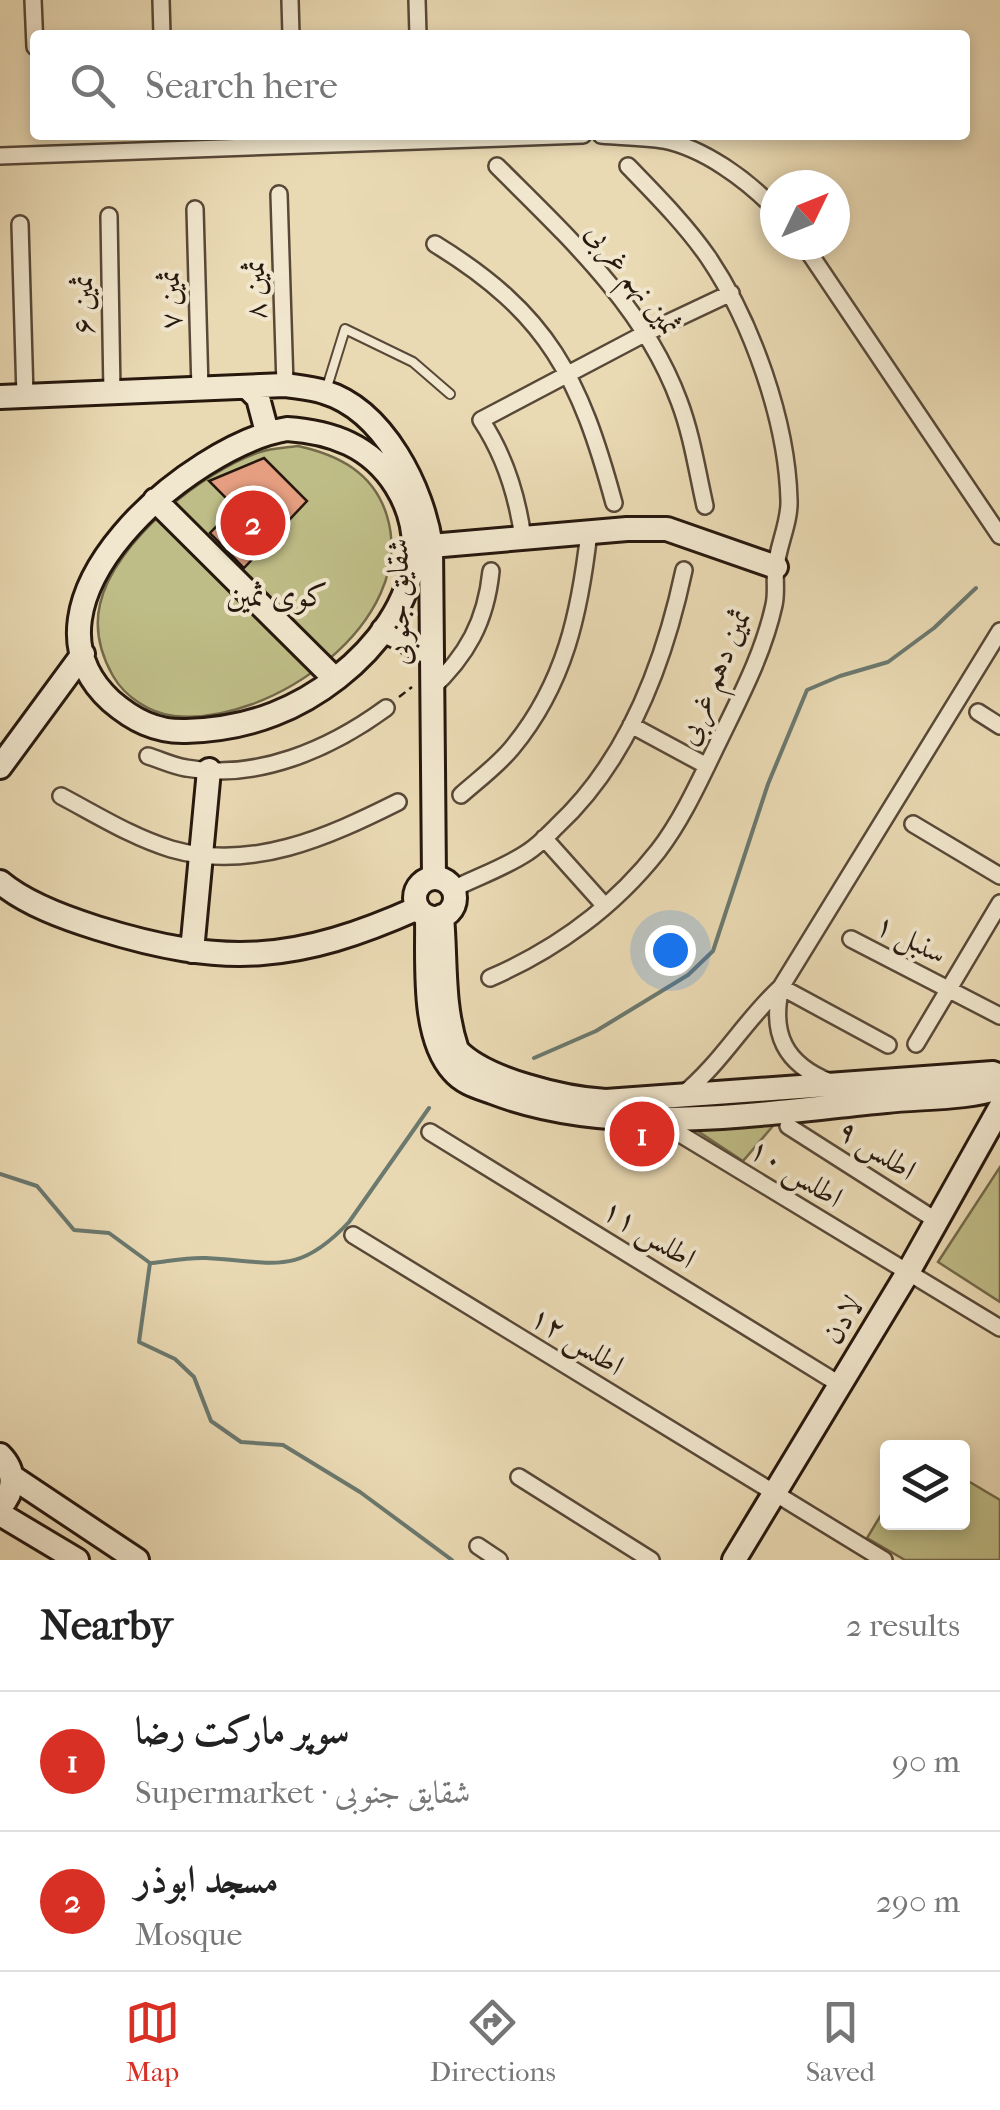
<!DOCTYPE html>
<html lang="en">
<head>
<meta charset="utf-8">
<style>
  :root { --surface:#fff; --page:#f2f2f2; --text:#222; --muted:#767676; --line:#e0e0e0; --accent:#d93025 }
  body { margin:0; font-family:"IM FELL French Canon",Amiri,serif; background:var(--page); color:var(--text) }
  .controls { position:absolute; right:30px; bottom:30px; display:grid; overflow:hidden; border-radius:10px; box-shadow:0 5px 15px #0003 }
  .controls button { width:90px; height:90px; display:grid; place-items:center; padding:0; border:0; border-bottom:2px solid var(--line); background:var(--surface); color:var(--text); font:50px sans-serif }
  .compass { position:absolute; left:760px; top:170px; width:90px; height:90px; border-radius:50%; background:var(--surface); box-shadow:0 5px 15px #0003; rotate:47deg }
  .you { position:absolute; left:670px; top:950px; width:35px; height:35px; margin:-25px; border:8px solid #fff; border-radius:50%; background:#1a73e8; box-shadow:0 0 0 15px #1a73e833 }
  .badge { display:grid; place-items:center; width:65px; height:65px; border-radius:50%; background:var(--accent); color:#fff; font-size:32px; font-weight:700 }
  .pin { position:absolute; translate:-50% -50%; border:5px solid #fff; box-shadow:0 2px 10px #0006 }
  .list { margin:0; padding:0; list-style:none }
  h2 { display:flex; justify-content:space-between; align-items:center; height:130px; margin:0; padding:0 40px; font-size:42px }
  h2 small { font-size:32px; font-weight:400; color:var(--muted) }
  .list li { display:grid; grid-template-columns:65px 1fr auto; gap:30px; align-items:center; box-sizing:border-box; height:140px; padding:0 40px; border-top:2px solid var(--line) }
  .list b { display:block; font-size:38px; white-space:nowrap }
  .list p { margin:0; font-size:32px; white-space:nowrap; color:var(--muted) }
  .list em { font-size:32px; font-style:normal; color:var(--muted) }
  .icon { flex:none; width:55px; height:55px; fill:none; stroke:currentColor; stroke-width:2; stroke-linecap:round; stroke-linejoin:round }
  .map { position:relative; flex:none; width:1000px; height:1560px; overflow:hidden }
  .search { position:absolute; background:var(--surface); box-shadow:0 5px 15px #0003; left:30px; right:30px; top:30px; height:110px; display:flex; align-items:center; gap:25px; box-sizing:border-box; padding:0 35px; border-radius:10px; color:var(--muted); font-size:38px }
  .sheet { height:410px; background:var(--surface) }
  nav { display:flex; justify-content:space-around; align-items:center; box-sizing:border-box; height:140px; border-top:2px solid var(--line); background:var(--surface); font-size:28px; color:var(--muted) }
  nav a { display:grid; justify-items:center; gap:5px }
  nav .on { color:var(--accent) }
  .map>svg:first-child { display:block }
  .green { fill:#bfbd87; stroke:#736a4a; stroke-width:2.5 }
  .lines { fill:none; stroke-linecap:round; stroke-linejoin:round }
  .stream { stroke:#6b796f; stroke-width:4 }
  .building { fill:#e59e80; stroke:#27180e; stroke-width:2.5 }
  .lane-casing { stroke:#584838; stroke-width:12 }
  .street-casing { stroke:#584838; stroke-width:20 }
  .secondary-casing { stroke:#27180e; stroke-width:28 }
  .path { stroke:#27180e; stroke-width:2.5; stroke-dasharray:8 5; stroke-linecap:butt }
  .lane { stroke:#f1e7ce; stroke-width:8 }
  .street { stroke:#f1e7ce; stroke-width:15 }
  .secondary { stroke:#f1e7ce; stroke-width:22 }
  .labels { text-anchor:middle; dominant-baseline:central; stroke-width:8; stroke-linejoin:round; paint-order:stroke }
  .street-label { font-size:30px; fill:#27180e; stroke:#f1e7ce }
  .neighbourhood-label { font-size:32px; fill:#27180e; stroke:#f1e7ce }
</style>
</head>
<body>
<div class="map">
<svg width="1000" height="1560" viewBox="0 0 1000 1560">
  <rect width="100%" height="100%" fill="#eadab4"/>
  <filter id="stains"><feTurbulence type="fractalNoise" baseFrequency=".002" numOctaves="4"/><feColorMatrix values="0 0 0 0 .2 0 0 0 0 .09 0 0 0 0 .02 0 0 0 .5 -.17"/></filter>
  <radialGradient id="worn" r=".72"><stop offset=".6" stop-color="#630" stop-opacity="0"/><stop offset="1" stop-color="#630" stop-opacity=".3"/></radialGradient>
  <!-- green -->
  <path class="green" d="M 298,446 C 339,455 374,473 387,516 C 419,622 269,727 174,716 C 150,713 125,697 113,676 C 100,653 94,630 100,604 C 114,542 203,471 260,452 C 272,448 285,448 298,446 Z
    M 778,1120 L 743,1161 L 690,1126 Z
    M 1000,1167 L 1000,1302 L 938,1262 Z
    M 963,1478 L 1000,1500 L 1000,1560 L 905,1560 L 867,1538 L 887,1505 L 888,1522 L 962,1522 Z"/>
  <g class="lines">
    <!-- stream -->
    <path class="stream" d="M 534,1058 L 596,1031 L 688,975 L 713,951 L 768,784 L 807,690 L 840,676 L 888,662 L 934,628 L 976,588
      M 0,1174 L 37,1186 L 74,1230 L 109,1233 L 150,1263 L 139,1342 L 175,1359 L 194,1377 L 211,1421 L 241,1442 L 283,1445 L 360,1492 L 452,1560
      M 152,1263 C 170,1261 189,1257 206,1258 C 272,1261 297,1278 349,1222 L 429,1108"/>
  </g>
  <!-- building -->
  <path class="building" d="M 264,458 L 307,501 L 244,568 L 210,533 L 235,507 L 209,481 Z"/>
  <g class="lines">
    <defs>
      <path id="lane" d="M 327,387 L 345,329 L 413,362 L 450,394"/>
      <path id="street" d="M 33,0 L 35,47
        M 161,0 L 162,35
        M 290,0 L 291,35
        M 417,0 L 418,35
        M 601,135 C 621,137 643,137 663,140 C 704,148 747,180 775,209
        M 0,156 L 583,135
        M 497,166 C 567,236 644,306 679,401 C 692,435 697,471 705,506
        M 279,194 L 285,385
        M 195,209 L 200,389
        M 109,216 L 112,392
        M 20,224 L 25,396
        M 435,244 C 549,314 580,378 614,503
        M 804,245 L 1000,536
        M 523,538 C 517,494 505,456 481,420 L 644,334 L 731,293
        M 430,690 C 467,656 486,621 491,571
        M 978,712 L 1000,726
        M 631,725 L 707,766
        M 148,756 C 161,760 173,766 186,768 C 257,781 330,749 386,708
        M 461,795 C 478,780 498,765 512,748 C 565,684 580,612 589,532
        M 61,796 C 97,815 132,837 171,849 C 251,872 328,837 398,802
        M 913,824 L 1000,876
        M 544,838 L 604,905
        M 453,889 C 477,877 506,867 528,852 C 539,845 548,835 557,826 C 628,760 664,664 684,570
        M 851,939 L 1000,1016
        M 490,978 C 555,950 614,907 658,851 C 682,820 700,780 717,745 C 739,699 763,655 774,605 C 777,592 774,579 776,567 C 778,545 790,522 789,500 C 787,421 752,322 708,257 C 685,224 656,195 628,166
        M 781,987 C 770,1034 785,1064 830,1082
        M 781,987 L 888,1045
        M 916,1044 L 1000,903
        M 681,1096 C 721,1064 744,1021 781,987 L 1000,631
        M 657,1120 L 1000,1328
        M 788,1126 L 937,1221
        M 430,1132 L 839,1384
        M 353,1235 L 884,1560
        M 519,1477 L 651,1560
        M 478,1546 L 499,1560"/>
      <path id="secondary" d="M 247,387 L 258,398 L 267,432
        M 0,397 L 285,385 C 298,387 312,388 324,392 C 384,410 423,489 431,546 L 434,878
        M 287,429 C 332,432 371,446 396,486 C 454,579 360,681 274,714 C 246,725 216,730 186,731 C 156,732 133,720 111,701 C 4,603 191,445 287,429 Z
        M 155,500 L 335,679
        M 431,546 L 627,529 L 667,529 L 776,567
        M 383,630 L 430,653
        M 0,767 L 83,654
        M415 898a20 20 0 1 1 40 0a20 20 0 1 1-40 0Z
        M 0,882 C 26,904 65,918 97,928 C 225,968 297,962 418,908
        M 427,916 C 428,961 421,1036 453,1071 C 463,1083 478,1087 492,1092 C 614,1139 760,1113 886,1101 C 920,1097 970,1099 1000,1087
        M 442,916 C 446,962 442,1006 457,1050 C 485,1080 566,1099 606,1101 L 993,1073 L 1000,1076
        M 192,951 L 209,770
        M 0,1455 C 16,1471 15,1491 0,1507
        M 11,1476 L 137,1560
        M 0,1514 L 77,1560
        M 734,1560 L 907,1274 L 1000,1108"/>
    </defs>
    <!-- lane casing -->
    <use href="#lane" class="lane-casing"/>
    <!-- street casing -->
    <use href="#street" class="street-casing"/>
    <!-- secondary casing -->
    <use href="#secondary" class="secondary-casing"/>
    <!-- path -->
    <path class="path" d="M 399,697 L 412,687"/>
    <!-- lane -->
    <use href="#lane" class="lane"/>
    <!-- street -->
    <use href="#street" class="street"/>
    <!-- secondary -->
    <use href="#secondary" class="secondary"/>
  </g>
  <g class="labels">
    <!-- street labels -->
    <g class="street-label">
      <text transform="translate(633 279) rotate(52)">ثمین نهم غربی</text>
      <text transform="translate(255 290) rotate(-92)">ثمین ۸</text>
      <text transform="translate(170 300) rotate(-92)">ثمین ۷</text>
      <text transform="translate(83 305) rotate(-91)">ثمین ۶</text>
      <text transform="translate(399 602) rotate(-91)">شقایق جنوبی</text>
      <text transform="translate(714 677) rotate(-67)">ثمین دهم غربی</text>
      <text transform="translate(911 939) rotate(27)">سنبل ۱</text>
      <text transform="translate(877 1150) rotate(33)">اطلس ۹</text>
      <text transform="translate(796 1173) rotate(32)">اطلس ۱۰</text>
      <text transform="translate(649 1234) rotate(32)">اطلس ۱۱</text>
      <text transform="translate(843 1320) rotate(-58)">لادن</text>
      <text transform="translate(577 1341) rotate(32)">اطلس ۱۲</text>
    </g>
    <!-- neighbourhood labels -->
    <g class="neighbourhood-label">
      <text x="277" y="595">کوی ثمین</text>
    </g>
  </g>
  <rect width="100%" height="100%" filter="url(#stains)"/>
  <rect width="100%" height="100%" fill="url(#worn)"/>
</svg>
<div class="controls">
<button><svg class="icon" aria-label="layers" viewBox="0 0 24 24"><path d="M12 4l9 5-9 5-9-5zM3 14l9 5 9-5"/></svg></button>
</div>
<svg class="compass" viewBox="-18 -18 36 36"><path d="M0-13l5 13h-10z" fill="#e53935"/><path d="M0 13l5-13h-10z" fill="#767676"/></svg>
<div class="you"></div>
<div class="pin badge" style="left:642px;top:1134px">1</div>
<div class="pin badge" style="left:253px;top:523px">2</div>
<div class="search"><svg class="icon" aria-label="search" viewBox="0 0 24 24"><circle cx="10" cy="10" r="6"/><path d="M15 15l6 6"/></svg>Search here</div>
</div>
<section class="sheet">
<h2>Nearby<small>2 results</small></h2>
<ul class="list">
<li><span class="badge">1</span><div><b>سوپر مارکت رضا</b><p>Supermarket · شقایق جنوبی</p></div><em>90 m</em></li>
<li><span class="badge">2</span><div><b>مسجد ابوذر</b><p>Mosque</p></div><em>290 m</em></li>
</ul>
</section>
<nav>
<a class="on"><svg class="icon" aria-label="map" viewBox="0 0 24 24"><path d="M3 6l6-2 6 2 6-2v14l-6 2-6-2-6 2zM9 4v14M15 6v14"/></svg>Map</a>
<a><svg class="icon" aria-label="directions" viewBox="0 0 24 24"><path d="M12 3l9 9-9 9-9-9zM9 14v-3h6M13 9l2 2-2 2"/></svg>Directions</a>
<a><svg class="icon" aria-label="saved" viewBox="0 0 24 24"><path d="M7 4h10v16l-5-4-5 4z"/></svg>Saved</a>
</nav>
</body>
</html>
